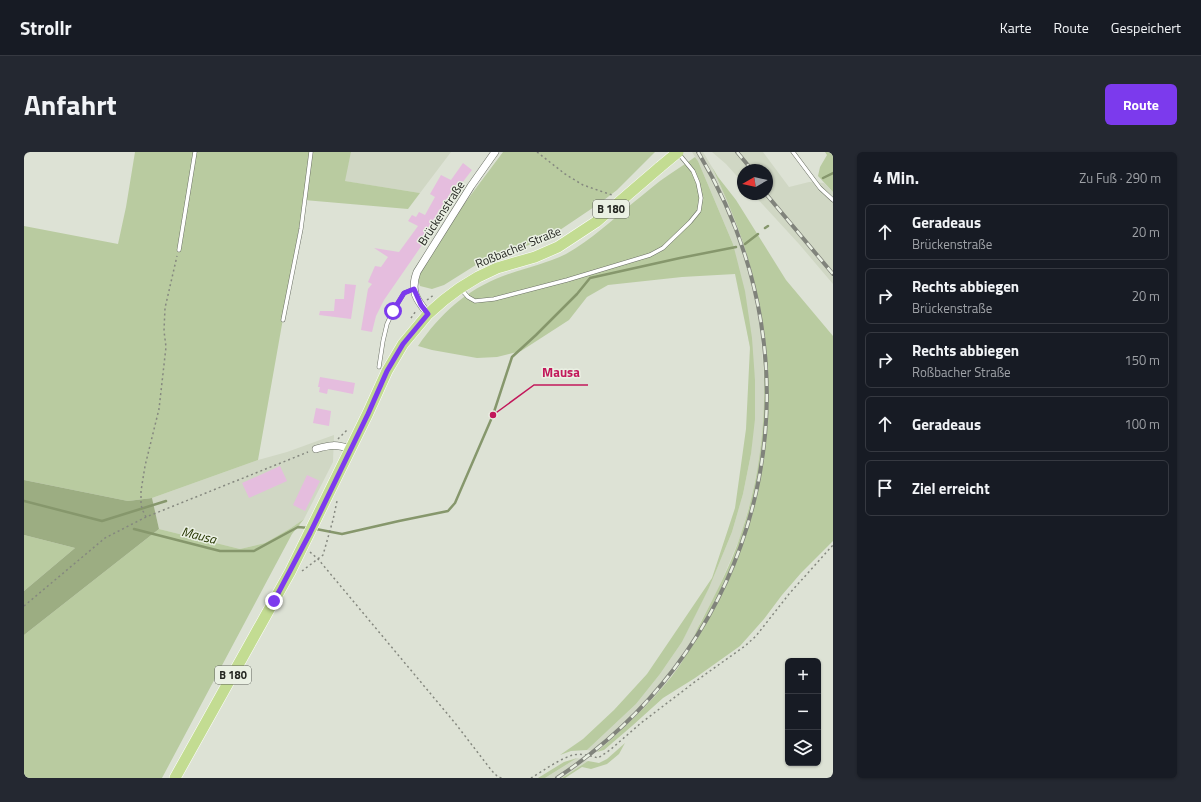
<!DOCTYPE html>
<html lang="de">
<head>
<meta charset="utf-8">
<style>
  :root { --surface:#171b24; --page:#242831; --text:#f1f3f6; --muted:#9ea1a6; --line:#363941; --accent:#7c3aed }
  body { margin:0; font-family:"Titillium Web",sans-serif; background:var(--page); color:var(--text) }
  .controls { position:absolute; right:12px; bottom:12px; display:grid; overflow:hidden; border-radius:6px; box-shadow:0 1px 3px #0004 }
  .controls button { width:36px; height:36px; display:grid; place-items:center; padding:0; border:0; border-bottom:1px solid var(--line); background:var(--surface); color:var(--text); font:20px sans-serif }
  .compass { position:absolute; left:713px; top:12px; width:36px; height:36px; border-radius:50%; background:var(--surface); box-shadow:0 1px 3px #0004; rotate:261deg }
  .stop { position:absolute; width:12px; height:12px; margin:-9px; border:3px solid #7c3aed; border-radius:50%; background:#fff }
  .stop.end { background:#7c3aed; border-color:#fff; box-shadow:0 1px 4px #0008 }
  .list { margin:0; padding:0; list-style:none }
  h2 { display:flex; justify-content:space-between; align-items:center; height:52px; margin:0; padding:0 16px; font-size:17px }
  h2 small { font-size:13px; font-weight:400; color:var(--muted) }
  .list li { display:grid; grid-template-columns:26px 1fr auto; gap:12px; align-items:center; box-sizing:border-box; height:56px; margin:0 8px 8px; padding:0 8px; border:1px solid var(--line); border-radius:6px }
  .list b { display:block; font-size:15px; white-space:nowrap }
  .list p { margin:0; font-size:13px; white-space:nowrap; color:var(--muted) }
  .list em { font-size:13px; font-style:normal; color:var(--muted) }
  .icon { flex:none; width:22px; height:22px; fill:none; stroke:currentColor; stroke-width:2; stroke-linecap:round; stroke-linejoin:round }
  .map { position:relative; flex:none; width:809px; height:626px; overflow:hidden; border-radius:6px }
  header { display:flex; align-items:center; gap:24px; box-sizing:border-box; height:56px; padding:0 20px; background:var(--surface); border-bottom:1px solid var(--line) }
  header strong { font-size:19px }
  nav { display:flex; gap:22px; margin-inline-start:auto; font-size:14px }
  .intro { display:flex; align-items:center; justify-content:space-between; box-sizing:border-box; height:96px; padding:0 24px }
  h1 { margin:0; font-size:28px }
  .button { padding:10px 18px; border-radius:6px; background:var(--accent); color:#fff; font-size:14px; font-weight:700 }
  main { display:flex; gap:24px; padding:0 24px }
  aside { flex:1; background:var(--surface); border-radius:6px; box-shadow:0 1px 3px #0004 }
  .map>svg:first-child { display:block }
  .built { fill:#d0d7c4 }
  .green { fill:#b9cba0 }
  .forest { fill:#9cad82 }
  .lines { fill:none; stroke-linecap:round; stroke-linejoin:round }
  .stream { stroke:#86976c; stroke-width:2.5 }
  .building { fill:#e5bdde }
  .lane-casing { stroke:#6a6f64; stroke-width:4.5 }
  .street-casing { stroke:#6a6f64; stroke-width:8 }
  .primary-casing { stroke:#fff; stroke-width:12 }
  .path { stroke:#85887f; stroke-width:1.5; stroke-dasharray:2 3; stroke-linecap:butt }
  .lane { stroke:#fff; stroke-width:3.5 }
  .street { stroke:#fff; stroke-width:7 }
  .primary { stroke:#c3dc92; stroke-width:11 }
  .rail-casing { stroke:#80837b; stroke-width:4 }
  .rail { stroke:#eaf0e3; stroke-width:2.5; stroke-dasharray:8; stroke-linecap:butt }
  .primary-bridge-casing { stroke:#fff; stroke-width:12; stroke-linecap:butt }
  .primary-bridge { stroke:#c3dc92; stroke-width:11 }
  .route { stroke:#7c3aed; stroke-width:5 }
  .labels { text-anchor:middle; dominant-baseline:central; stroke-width:3; stroke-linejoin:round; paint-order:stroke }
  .shield { fill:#eaf0e3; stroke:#60635c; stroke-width:1 }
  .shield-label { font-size:11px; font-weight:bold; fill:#252722 }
  .street-label { font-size:12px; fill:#252722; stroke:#eaf0e3 }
  .water-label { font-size:13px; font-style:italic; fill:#253501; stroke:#eaf0e3 }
  .leader { fill:none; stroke:#c2185b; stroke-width:1.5 }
  .callout-dot { fill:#c2185b; stroke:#eaf0e3; stroke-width:1.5 }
  .callout-label { font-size:13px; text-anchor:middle; font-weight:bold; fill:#c2185b; stroke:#eaf0e3; stroke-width:3; stroke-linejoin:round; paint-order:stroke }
</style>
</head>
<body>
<header>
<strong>Strollr</strong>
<nav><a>Karte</a><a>Route</a><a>Gespeichert</a></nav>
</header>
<div class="intro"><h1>Anfahrt</h1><a class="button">Route</a></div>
<main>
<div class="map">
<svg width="809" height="626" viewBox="0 0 809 626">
  <rect width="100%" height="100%" fill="#dde2d5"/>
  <!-- built -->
  <path class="built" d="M 327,0 L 427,0 L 396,41 L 320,29 Z
    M 668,0 L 679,0 L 688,15 L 706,54 L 719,90 L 732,137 L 737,185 L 740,228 L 740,268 L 736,304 L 728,344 L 717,383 L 693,440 L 676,471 L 659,508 L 636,538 L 612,566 L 573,600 L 563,598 L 612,552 L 636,522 L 658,490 L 671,463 L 685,436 L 708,380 L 719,342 L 727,302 L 731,228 L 709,92 L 674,9 Z
    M 688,0 L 739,0 L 765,35 L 785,30 L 800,31 L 809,40 L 809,132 L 775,92 L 729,42 L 743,42 L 743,18 L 719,18 L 719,31 L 702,12 Z
    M 310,283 L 309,310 L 280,367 L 267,376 L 241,391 L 216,397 L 135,377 L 128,346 L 234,308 L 263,300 Z
    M 553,606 L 564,609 L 538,626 L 521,626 Z"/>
  <!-- green -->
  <path class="green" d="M 111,0 L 327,0 L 321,29 L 396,41 L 384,57 L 280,48 L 234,308 L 128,346 L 104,349 L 0,328 L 0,74 L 94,92 L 102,55 Z
    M 479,0 L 631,0 L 593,38 L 576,51 L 530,82 L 500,95 L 473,102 L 455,111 L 420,133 L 408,137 L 396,134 L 394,127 L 396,111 Z
    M 801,0 L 809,0 L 809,40 L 794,24 L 796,15 L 803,3 Z
    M 671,5 L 674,9 L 709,92 L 721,139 L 728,186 L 731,228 L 731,267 L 727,302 L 719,342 L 708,380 L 685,436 L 658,490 L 636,522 L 612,552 L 563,598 L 547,599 L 536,603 L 559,587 L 590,558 L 623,522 L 688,426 L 711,356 L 722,277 L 726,195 L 711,122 L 658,125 L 584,133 L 563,145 L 545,168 L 497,199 L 473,205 L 453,206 L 408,198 L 394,194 C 416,162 442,138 479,124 C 500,116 522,112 542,102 C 567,88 588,68 610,50 C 619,43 627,36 636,29 C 647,21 660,13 671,5 Z
    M 688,15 L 694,25 L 712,48 L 762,128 L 809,184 L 809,389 L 777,421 L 758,443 L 740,467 L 716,494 L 671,526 L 639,546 L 608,574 L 580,598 L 573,600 C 601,575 625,553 648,524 C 651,519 656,514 659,508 C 666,496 670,482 677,470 C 692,441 707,413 717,382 C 740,314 745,242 736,172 C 734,160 734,148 731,136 C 723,94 706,54 688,15 Z
    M 280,367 L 268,382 L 138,626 L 0,626 L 0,483 L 135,377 L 216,397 L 241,391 L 267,376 Z
    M 0,383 L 51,396 L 0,439 Z
    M 601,591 L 595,602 L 583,612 L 567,617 L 558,615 L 541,626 L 538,626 L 564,609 L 575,611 L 583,607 Z
    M 553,606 L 521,626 L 514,626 L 540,610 Z"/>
  <!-- forest -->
  <path class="forest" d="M 0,328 L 104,349 L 128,346 L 135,377 L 0,483 L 0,439 L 51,396 L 0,383 Z"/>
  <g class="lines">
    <!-- stream -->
    <path class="stream" d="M 799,26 L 809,21
      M 741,76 L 744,74
      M 721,92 L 734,82
      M 0,349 L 78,369 L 142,349
      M 110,377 L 196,399 L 230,399 L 274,375 L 285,376
      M 292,377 L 318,382 L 375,369 L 424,359 L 431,351 L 469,263 L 488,205 L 512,183 L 553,142 L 566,126 L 656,106 L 712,95"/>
  </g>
  <!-- building -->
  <path class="building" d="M 439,11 L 448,18 L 438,31 L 436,30 L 411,73 L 408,71 L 396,92 L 398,93 L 360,148 L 352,164 L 348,180 L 337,178 L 344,137 L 348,132 L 344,130 L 351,114 L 357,115 L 364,105 L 350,96 L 375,100 L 394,74 L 384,69 L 388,63 L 392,65 L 395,60 L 401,63 L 411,45 L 406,42 L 417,23 L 427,28 Z
    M 321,132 L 332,133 L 327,167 L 295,163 L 296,159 L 310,159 L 311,147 L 320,147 Z
    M 296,225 L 331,231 L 329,242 L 304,237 L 303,242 L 295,240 L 296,235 L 294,235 Z
    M 292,256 L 307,259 L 305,274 L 289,271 Z
    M 256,314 L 263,329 L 225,346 L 218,331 Z
    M 283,323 L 296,329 L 281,359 L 269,353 Z"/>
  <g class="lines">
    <defs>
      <path id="lane" d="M 769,0 L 796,36 L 809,48
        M 155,98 L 171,0
        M 437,137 L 444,145 L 451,149 L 470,147 L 543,128 L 626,103 L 639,96 L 666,70 L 675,59 L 677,46 L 674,31 L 669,19 L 655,2
        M 259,168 L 277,77 L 287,0
        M 355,215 L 359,189 L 363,172 L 369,159 L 380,141 L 390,137"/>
      <path id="street" d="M 404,162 C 392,147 386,139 393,120 L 447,34 L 471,0
        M 292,297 C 306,293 312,292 326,297"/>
      <path id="primary" d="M 151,626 L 266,420 L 344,261 L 363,219 L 379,192 L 404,162 L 420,148 L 436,136 L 454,125 L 473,116 L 511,105 L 534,95 L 572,70 L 636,15"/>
    </defs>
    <!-- lane casing -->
    <use href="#lane" class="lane-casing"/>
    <!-- street casing -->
    <use href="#street" class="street-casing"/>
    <!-- primary casing -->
    <use href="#primary" class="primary-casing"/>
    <!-- path -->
    <path class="path" d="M 513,0 L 541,22 L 559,33 L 588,43
      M 403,148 L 411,142
      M 387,166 L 392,159
      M 314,287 L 324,277
      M 122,365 L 119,359 L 117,353 L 117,339 L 121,314 L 135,257 L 142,195 L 140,179 L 141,156 L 153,104
      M 286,400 L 294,407 L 431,571 L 468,619 L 474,625 L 478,626
      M 278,419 L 299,403 L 309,368 L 313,349
      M 0,454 L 81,386 L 122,365 L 284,300
      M 507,626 C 519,619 535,607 549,603 C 557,601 567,604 574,606 L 586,598 L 617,571 L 672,529 L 721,494 L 732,484 L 765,442 L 809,393"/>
    <!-- lane -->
    <use href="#lane" class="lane"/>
    <!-- street -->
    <use href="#street" class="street"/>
    <!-- primary -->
    <use href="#primary" class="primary"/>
    <defs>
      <path id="rail" d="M 713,0 L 728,18
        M 742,42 L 809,122
        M 533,626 C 744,486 805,217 674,0"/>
    </defs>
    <!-- rail casing -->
    <use href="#rail" class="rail-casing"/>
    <!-- rail -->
    <use href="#rail" class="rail"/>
    <defs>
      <path id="primary-bridge" d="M 636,15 L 654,0"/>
    </defs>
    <!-- primary-bridge casing -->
    <use href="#primary-bridge" class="primary-bridge-casing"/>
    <!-- primary-bridge -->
    <use href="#primary-bridge" class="primary-bridge"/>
  </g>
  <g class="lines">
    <!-- route -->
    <path class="route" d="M 250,449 L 286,381 L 344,262 L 363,219 L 379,192 L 404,162 L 397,153 L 390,137 L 380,141 L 369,159"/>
  </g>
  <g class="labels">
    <!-- shield labels -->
    <g class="shield">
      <rect x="569" y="48" width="36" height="18" rx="3"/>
      <rect x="191" y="514" width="36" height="18" rx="3"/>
    </g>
    <g class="shield-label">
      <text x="587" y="57">B 180</text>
      <text x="209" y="523">B 180</text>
    </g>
    <!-- street labels -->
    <g class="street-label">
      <text transform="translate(417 61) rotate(-57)">Brückenstraße</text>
      <text transform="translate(494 95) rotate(-22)">Roßbacher Straße</text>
    </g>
    <!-- water labels -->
    <g class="water-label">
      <text transform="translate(175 383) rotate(14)">Mausa</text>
    </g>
  </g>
  <!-- callouts -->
  <path class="leader" d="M469 263L510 233H564"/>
  <circle class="callout-dot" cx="469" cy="263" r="4"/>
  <g class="callout-label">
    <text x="537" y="225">Mausa</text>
  </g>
</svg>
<div class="controls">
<button>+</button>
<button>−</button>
<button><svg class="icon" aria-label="layers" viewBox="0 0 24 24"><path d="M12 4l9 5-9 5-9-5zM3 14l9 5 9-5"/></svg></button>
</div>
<svg class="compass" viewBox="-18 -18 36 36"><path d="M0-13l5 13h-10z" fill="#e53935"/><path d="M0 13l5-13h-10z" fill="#9ea1a6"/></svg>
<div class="stop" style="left:369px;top:159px"></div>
<div class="stop end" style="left:250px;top:449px"></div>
</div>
<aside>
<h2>4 Min.<small>Zu Fuß · 290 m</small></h2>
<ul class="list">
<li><svg class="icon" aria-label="ahead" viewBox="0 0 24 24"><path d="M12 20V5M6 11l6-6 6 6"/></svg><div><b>Geradeaus</b><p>Brückenstraße</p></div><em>20 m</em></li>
<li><svg class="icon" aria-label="right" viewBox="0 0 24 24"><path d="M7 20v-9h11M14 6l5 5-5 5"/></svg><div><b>Rechts abbiegen</b><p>Brückenstraße</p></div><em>20 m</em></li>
<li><svg class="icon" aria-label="right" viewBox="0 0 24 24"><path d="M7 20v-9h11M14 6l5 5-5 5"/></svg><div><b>Rechts abbiegen</b><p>Roßbacher Straße</p></div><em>150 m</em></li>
<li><svg class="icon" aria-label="ahead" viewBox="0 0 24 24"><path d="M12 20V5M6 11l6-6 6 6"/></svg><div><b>Geradeaus</b></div><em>100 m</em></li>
<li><svg class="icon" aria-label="arrive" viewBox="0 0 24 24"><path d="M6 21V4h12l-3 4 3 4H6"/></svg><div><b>Ziel erreicht</b></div></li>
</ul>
</aside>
</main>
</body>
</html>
